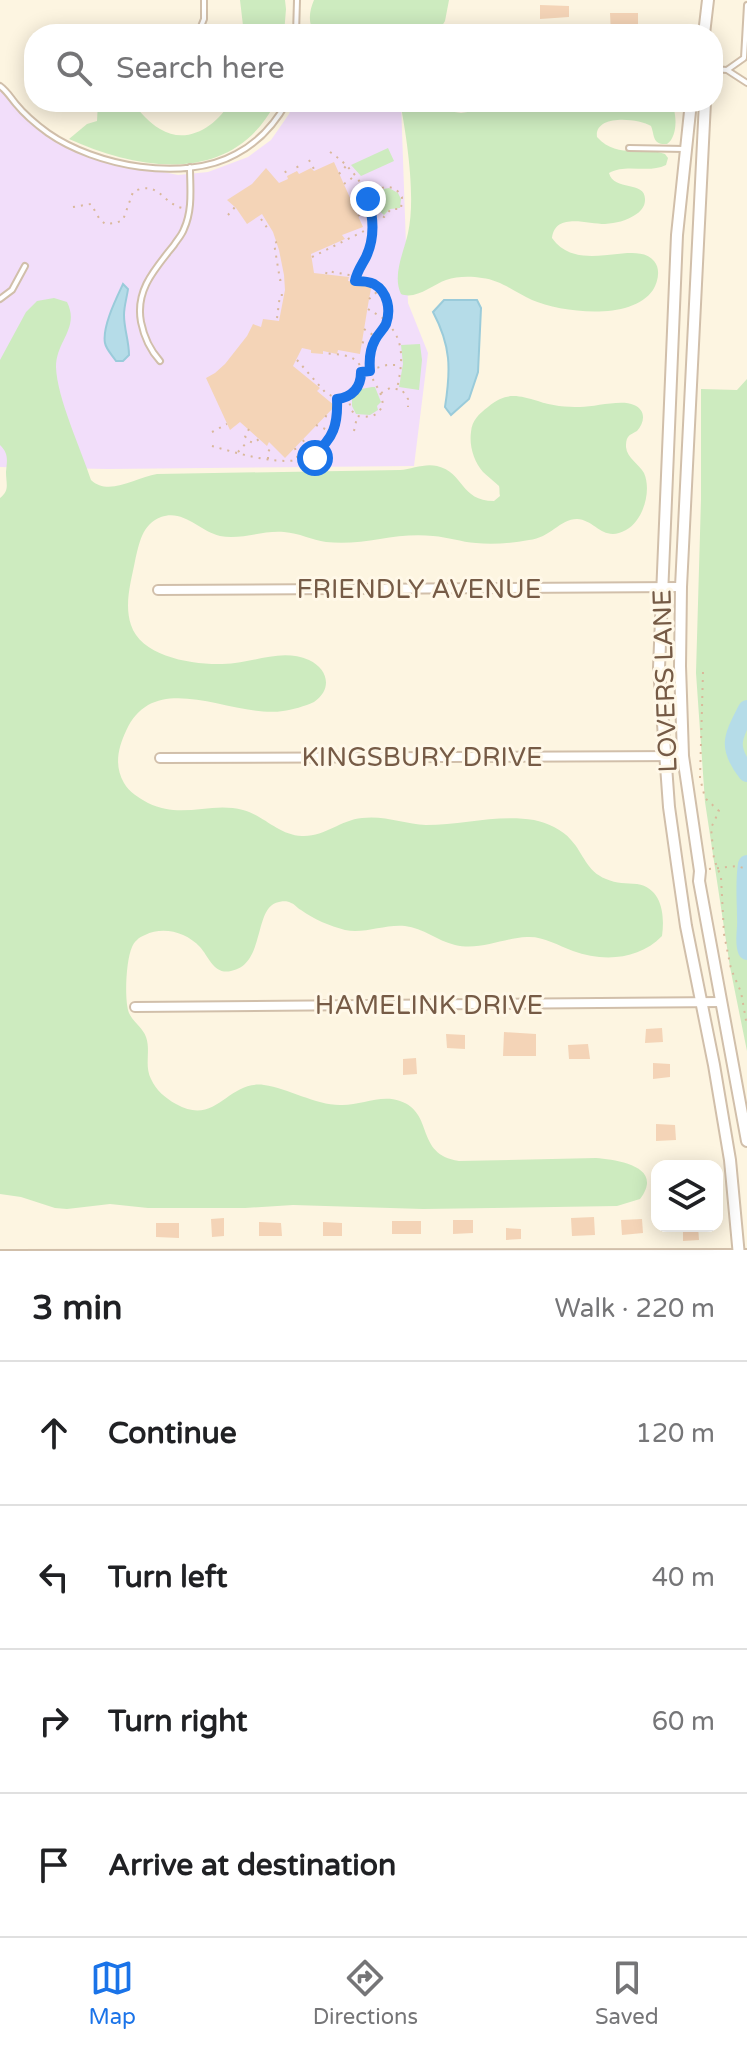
<!DOCTYPE html>
<html lang="en">
<head>
<meta charset="utf-8">
<style>
  :root { --surface:#fff; --page:#f6f6f6; --text:#202124; --muted:#757577; --line:#e0e0e0; --accent:#1a73e8 }
  body { margin:0; font-family:"Varela Round",sans-serif; background:var(--page); color:var(--text) }
  .controls { position:absolute; right:24px; bottom:24px; display:grid; overflow:hidden; border-radius:16px; box-shadow:0 4px 20px #0003 }
  .controls button { width:72px; height:72px; display:grid; place-items:center; padding:0; border:0; border-bottom:2px solid var(--line); background:var(--surface); color:var(--text); font:40px sans-serif }
  .stop { position:absolute; width:24px; height:24px; margin:-18px; border:6px solid #1a73e8; border-radius:50%; background:#fff }
  .stop.end { background:#1a73e8; border-color:#fff; box-shadow:0 2px 8px #0008 }
  .list { margin:0; padding:0; list-style:none }
  h2 { display:flex; justify-content:space-between; align-items:center; height:104px; margin:0; padding:0 32px; font-size:34px }
  h2 small { font-size:26px; font-weight:400; color:var(--muted) }
  .list li { display:grid; grid-template-columns:52px 1fr auto; gap:24px; align-items:center; box-sizing:border-box; height:144px; padding:0 32px; border-top:2px solid var(--line) }
  .list b { display:block; font-size:30px; white-space:nowrap }
  .list em { font-size:26px; font-style:normal; color:var(--muted) }
  .icon { flex:none; width:44px; height:44px; fill:none; stroke:currentColor; stroke-width:2; stroke-linecap:round; stroke-linejoin:round }
  .map { position:relative; flex:none; width:747px; height:1256px; overflow:hidden }
  .search { position:absolute; background:var(--surface); box-shadow:0 4px 20px #0003; left:24px; right:24px; top:24px; height:88px; display:flex; align-items:center; gap:20px; box-sizing:border-box; padding:0 28px; border-radius:32px; color:var(--muted); font-size:30px }
  .sheet { height:680px; background:var(--surface) }
  nav { display:flex; justify-content:space-around; align-items:center; box-sizing:border-box; height:112px; border-top:2px solid var(--line); background:var(--surface); font-size:22px; color:var(--muted) }
  nav a { display:grid; justify-items:center; gap:4px }
  nav .on { color:var(--accent) }
  .map>svg:first-child { display:block }
  .education { fill:#f2defa }
  .green { fill:#cdebbf }
  .water { fill:#b5dce8; stroke:#9acbda; stroke-width:2 }
  .lines { fill:none; stroke-linecap:round; stroke-linejoin:round }
  .river { stroke:#b5dce8; stroke-width:18 }
  .building { fill:#f4d4b7 }
  .service-casing { stroke:#d1bfaa; stroke-width:8 }
  .minor-casing { stroke:#d1bfaa; stroke-width:12 }
  .tertiary-casing { stroke:#d1bfaa; stroke-width:14 }
  .path { stroke:#d9b89a; stroke-width:2; stroke-dasharray:2 6; stroke-linecap:butt }
  .service { stroke:#fff; stroke-width:4 }
  .minor { stroke:#fff; stroke-width:8 }
  .tertiary { stroke:#fff; stroke-width:10 }
  .route { stroke:#1a73e8; stroke-width:10 }
  .labels { text-anchor:middle; dominant-baseline:central; stroke-width:6; stroke-linejoin:round; paint-order:stroke }
  .street-label { font-size:26px; fill:#765b46; stroke:#fff8e8 }
</style>
</head>
<body>
<div class="map">
<svg width="747" height="1256" viewBox="0 0 747 1256">
  <rect width="100%" height="100%" fill="#fdf5e1"/>
  <!-- education -->
  <path class="education" d="M 0,87 L 27,116 L 72,147 L 109,161 L 178,175 L 208,172 L 248,157 L 271,140 L 289,114 L 294,102 L 401,102 L 408,303 L 428,353 L 414,466 L 108,469 L 0,467 Z"/>
  <!-- green -->
  <path class="green" d="M 240,0 L 285,0 L 286,9 L 284,34 L 244,34 Z
    M 314,0 L 449,0 L 445,21 L 437,34 L 429,34 L 419,27 L 415,30 L 415,34 L 317,34 C 307,26 309,11 314,0 Z
    M 98,102 L 131,102 C 140,111 149,123 160,129 C 187,146 217,126 230,102 L 276,102 C 233,185 142,172 69,139 L 87,124 L 97,121 Z
    M 400,102 L 436,102 L 448,111 L 461,113 L 494,108 L 533,109 L 545,102 L 601,102 L 615,105 L 664,106 L 674,110 C 677,121 676,138 667,144 C 652,145 655,136 651,126 C 638,118 594,114 597,137 C 618,160 640,145 665,154 L 668,158 L 666,165 C 648,174 627,163 609,173 C 614,192 646,180 645,200 C 645,207 640,212 635,215 C 626,221 616,223 605,224 C 587,224 555,212 552,238 C 579,276 635,238 654,261 C 661,269 658,282 653,290 C 632,321 563,313 532,300 C 516,293 501,280 482,278 C 471,276 457,276 446,280 C 432,285 416,300 401,294 C 392,275 404,252 408,233 C 416,198 407,138 400,102 Z
    M 388,148 L 394,161 L 361,176 L 351,165 Z
    M 389,188 L 398,193 L 401,199 L 400,208 L 390,209 L 384,215 L 375,207 L 374,196 L 378,190 Z
    M 54,298 L 67,302 C 80,328 56,341 56,367 C 57,398 81,449 91,480 C 109,497 136,477 157,474 L 400,470 C 412,469 425,463 437,466 C 464,472 460,501 494,501 L 500,496 C 499,493 500,489 499,486 C 497,484 485,474 483,472 C 474,462 469,446 471,432 C 472,420 479,414 488,407 C 506,392 517,395 538,401 C 551,406 567,407 580,407 C 595,407 621,399 634,405 C 646,410 645,422 637,431 C 634,433 630,434 628,437 C 626,440 626,443 626,447 C 627,458 639,464 644,473 C 652,491 643,521 626,530 C 603,543 596,520 577,519 C 560,519 550,538 529,540 C 512,543 493,545 476,543 C 461,542 448,537 433,536 C 416,534 397,536 380,539 C 362,542 344,544 326,542 C 312,540 299,533 284,532 C 263,530 242,540 220,536 C 199,531 184,509 161,517 C 142,524 139,544 135,561 C 131,582 124,604 131,625 C 142,660 204,667 235,663 C 260,660 284,649 309,660 C 328,669 333,689 314,702 C 306,706 291,710 283,711 C 233,719 155,666 126,731 C 118,748 114,766 124,783 C 129,792 139,798 148,803 C 183,820 210,801 243,810 C 265,816 278,835 302,836 C 325,837 340,820 362,818 C 384,815 405,824 426,825 C 462,825 498,814 534,820 C 547,823 562,829 571,840 C 584,854 586,871 606,879 C 617,884 626,883 637,884 C 662,888 665,915 662,936 C 639,960 603,962 573,951 C 557,945 543,936 527,937 C 503,938 480,951 455,945 C 438,941 423,928 405,926 C 385,924 365,934 345,930 C 330,926 313,919 301,910 C 297,908 295,904 291,903 C 289,901 282,901 279,902 C 253,906 266,965 231,971 C 214,975 209,957 200,947 C 186,932 163,926 145,935 C 139,937 134,942 132,947 C 126,960 124,1000 129,1013 C 133,1022 143,1028 146,1037 C 151,1051 144,1065 151,1079 C 156,1090 165,1098 176,1104 C 217,1127 227,1080 264,1085 C 288,1088 315,1105 340,1105 C 360,1106 380,1094 400,1101 C 435,1113 414,1154 459,1161 L 596,1158 C 617,1160 665,1166 640,1199 L 617,1206 L 423,1209 L 293,1205 L 245,1208 L 148,1208 L 110,1204 L 67,1209 L 55,1208 L 21,1197 L 0,1194 L 0,498 C 10,490 6,484 6,472 C 7,460 9,454 0,445 L 0,360 L 26,312 L 37,301 Z
    M 420,344 L 422,360 L 419,390 L 399,387 L 403,364 L 401,345 Z
    M 747,379 L 747,1051 L 730,967 L 705,802 L 696,673 L 701,499 L 701,389 L 737,390 Z
    M 372,387 L 375,387 L 381,402 L 377,406 L 378,410 L 370,415 L 356,414 L 352,406 L 352,398 L 361,389 Z"/>
  <!-- water -->
  <path class="water" d="M 123,284 L 128,289 C 127,297 124,306 124,315 C 124,329 129,341 129,355 L 123,361 L 116,361 C 112,355 106,349 105,343 C 102,327 116,299 123,284 Z
    M 444,300 L 477,300 L 481,308 L 478,372 L 469,399 L 451,415 L 445,407 C 451,369 451,346 433,312 Z"/>
  <g class="lines">
    <!-- river -->
    <path class="river" d="M 747,709 C 733,737 726,746 747,773
      M 747,864 C 744,883 746,900 746,918 C 747,930 743,941 747,951"/>
  </g>
  <!-- building -->
  <path class="building" d="M 540,5 L 569,6 L 569,17 L 540,19 Z
    M 610,13 L 638,13 L 638,24 L 628,24 L 628,34 L 611,34 Z
    M 334,162 L 363,227 L 342,235 L 345,239 L 311,254 L 314,273 L 349,277 L 348,281 L 372,284 L 369,299 L 360,354 L 338,350 L 337,354 L 323,351 L 323,354 L 311,353 L 311,350 L 302,348 L 293,366 L 320,388 L 317,391 L 335,406 L 285,458 L 269,442 L 267,446 L 240,422 L 230,430 L 206,378 L 215,373 L 225,364 L 247,336 L 253,324 L 261,327 L 263,319 L 279,321 L 285,290 L 284,275 L 279,250 L 273,232 L 262,214 L 247,224 L 236,208 L 227,200 L 252,184 L 266,168 L 279,183 L 288,179 L 287,176 L 297,171 L 299,174 L 311,168 L 314,171 Z
    M 662,1028 L 663,1042 L 645,1043 L 646,1029 Z
    M 504,1032 L 536,1034 L 536,1056 L 503,1056 Z
    M 446,1034 L 465,1035 L 465,1049 L 447,1048 Z
    M 588,1044 L 590,1059 L 569,1059 L 568,1045 Z
    M 416,1058 L 417,1074 L 403,1075 L 403,1059 Z
    M 653,1063 L 670,1064 L 670,1077 L 653,1079 Z
    M 656,1124 L 675,1125 L 676,1140 L 656,1141 Z
    M 594,1217 L 595,1235 L 572,1236 L 571,1218 Z
    M 224,1218 L 224,1236 L 212,1237 L 211,1219 Z
    M 642,1219 L 643,1233 L 622,1235 L 621,1220 Z
    M 453,1220 L 473,1220 L 473,1233 L 453,1234 Z
    M 392,1221 L 421,1221 L 421,1234 L 392,1234 Z
    M 259,1222 L 281,1223 L 282,1236 L 259,1236 Z
    M 323,1222 L 342,1223 L 342,1236 L 323,1236 Z
    M 156,1223 L 179,1223 L 179,1238 L 156,1237 Z
    M 683,1226 L 698,1226 L 699,1240 L 683,1241 Z
    M 506,1228 L 521,1229 L 521,1239 L 506,1240 Z"/>
  <g class="lines">
    <defs>
      <path id="service" d="M 198,34 L 204,19 L 204,0
        M 296,34 L 297,0
        M 713,69 L 727,70 L 747,83
        M 727,70 L 744,58 L 747,5
        M 0,86 C 7,91 11,98 16,104 C 25,115 37,125 48,133 C 95,166 184,183 236,154 C 259,142 275,124 287,102
        M 629,148 L 684,149
        M 0,299 L 12,290 L 25,266
        M 160,361 C 150,350 144,337 141,322 C 135,290 155,269 174,245 C 177,240 182,235 184,229 C 193,209 190,188 190,167"/>
      <path id="minor" d="M 158,590 L 681,587
        M 160,758 L 683,756
        M 135,1007 L 722,1002
        M 0,1255 L 747,1254"/>
      <path id="tertiary" d="M 704,34 L 708,0
        M 691,102 L 677,235 L 659,668 L 669,807 L 677,864 L 686,926 L 714,1065 L 730,1160 L 739,1256
        M 705,102 L 681,587 L 680,666 L 683,756 L 700,871 L 699,881 L 747,1141"/>
    </defs>
    <!-- service casing -->
    <use href="#service" class="service-casing"/>
    <!-- minor casing -->
    <use href="#minor" class="minor-casing"/>
    <!-- tertiary casing -->
    <use href="#tertiary" class="tertiary-casing"/>
    <!-- path -->
    <path class="path" d="M 330,152 C 360,172 381,208 371,246 C 367,258 357,268 355,281 C 369,282 380,284 386,298 C 398,326 365,341 369,369 C 371,382 389,398 380,410 C 375,418 364,417 357,416 L 351,410 L 348,396
      M 309,160 L 315,171
      M 297,166 L 300,173
      M 285,171 L 288,176
      M 339,174 L 346,166
      M 344,184 L 356,175
      M 367,194 C 380,188 393,181 402,197 L 401,209 L 391,209 L 384,217 L 372,209
      M 353,203 L 367,199
      M 73,207 L 91,204 L 99,218 L 105,224 L 116,223 L 123,220 L 133,192 C 158,179 162,203 182,208
      M 228,215 L 235,207
      M 358,216 L 370,207
      M 261,219 L 268,229 L 271,227
      M 277,242 L 274,243 L 280,280 L 284,279
      M 312,257 L 372,227
      M 326,274 L 327,271 L 355,276
      M 369,299 L 379,290
      M 368,309 L 386,320
      M 277,318 L 280,295 L 284,295
      M 387,323 C 406,341 402,365 397,389
      M 364,329 L 376,337
      M 362,342 L 372,346
      M 297,360 L 325,392 L 337,399 C 361,396 372,366 350,357 C 342,354 331,354 323,353
      M 362,372 L 387,365 L 399,365
      M 381,393 L 390,388 L 402,390 L 408,399 L 408,407
      M 325,416 L 336,419
      M 316,425 L 332,432
      M 249,429 L 245,436 L 248,441 L 254,443 L 259,439
      M 354,431 L 357,417
      M 212,432 L 227,424
      M 303,440 L 311,454
      M 212,446 C 265,461 340,485 337,399
      M 295,448 L 298,460
      M 238,452 L 247,442
      M 314,455 L 315,458 L 320,459 L 322,456 L 319,452
      M 268,459 L 268,452 L 272,445
      M 703,672 L 700,778 L 705,798 L 719,811 L 711,828 L 714,859 L 721,877 L 724,934 L 731,969 L 741,992 L 747,1026
      M 709,869 L 737,866 L 747,869"/>
    <!-- service -->
    <use href="#service" class="service"/>
    <!-- minor -->
    <use href="#minor" class="minor"/>
    <!-- tertiary -->
    <use href="#tertiary" class="tertiary"/>
  </g>
  <g class="lines">
    <!-- route -->
    <path class="route" d="M 315,458 L 313,454 C 334,440 338,423 337,399 C 352,397 361,388 361,372 L 370,371 C 369,360 370,349 375,340 C 378,334 383,330 386,324 C 391,310 388,292 374,284 C 368,281 361,281 355,281 C 357,271 362,265 366,257 C 375,238 374,219 368,199"/>
  </g>
  <g class="labels">
    <!-- street labels -->
    <g class="street-label">
      <text x="419" y="589">FRIENDLY AVENUE</text>
      <text transform="translate(665 681) rotate(-92)">LOVERS LANE</text>
      <text x="422" y="757">KINGSBURY DRIVE</text>
      <text x="429" y="1005">HAMELINK DRIVE</text>
    </g>
  </g>
</svg>
<div class="controls">
<button><svg class="icon" aria-label="layers" viewBox="0 0 24 24"><path d="M12 4l9 5-9 5-9-5zM3 14l9 5 9-5"/></svg></button>
</div>
<div class="stop" style="left:315px;top:458px"></div>
<div class="stop end" style="left:368px;top:199px"></div>
<div class="search"><svg class="icon" aria-label="search" viewBox="0 0 24 24"><circle cx="10" cy="10" r="6"/><path d="M15 15l6 6"/></svg>Search here</div>
</div>
<section class="sheet">
<h2>3 min<small>Walk · 220 m</small></h2>
<ul class="list">
<li><svg class="icon" aria-label="ahead" viewBox="0 0 24 24"><path d="M12 20V5M6 11l6-6 6 6"/></svg><div><b>Continue</b></div><em>120 m</em></li>
<li><svg class="icon" aria-label="left" viewBox="0 0 24 24"><path d="M17 20v-9H6M10 6l-5 5 5 5"/></svg><div><b>Turn left</b></div><em>40 m</em></li>
<li><svg class="icon" aria-label="right" viewBox="0 0 24 24"><path d="M7 20v-9h11M14 6l5 5-5 5"/></svg><div><b>Turn right</b></div><em>60 m</em></li>
<li><svg class="icon" aria-label="arrive" viewBox="0 0 24 24"><path d="M6 21V4h12l-3 4 3 4H6"/></svg><div><b>Arrive at destination</b></div></li>
</ul>
</section>
<nav>
<a class="on"><svg class="icon" aria-label="map" viewBox="0 0 24 24"><path d="M3 6l6-2 6 2 6-2v14l-6 2-6-2-6 2zM9 4v14M15 6v14"/></svg>Map</a>
<a><svg class="icon" aria-label="directions" viewBox="0 0 24 24"><path d="M12 3l9 9-9 9-9-9zM9 14v-3h6M13 9l2 2-2 2"/></svg>Directions</a>
<a><svg class="icon" aria-label="saved" viewBox="0 0 24 24"><path d="M7 4h10v16l-5-4-5 4z"/></svg>Saved</a>
</nav>
</body>
</html>
